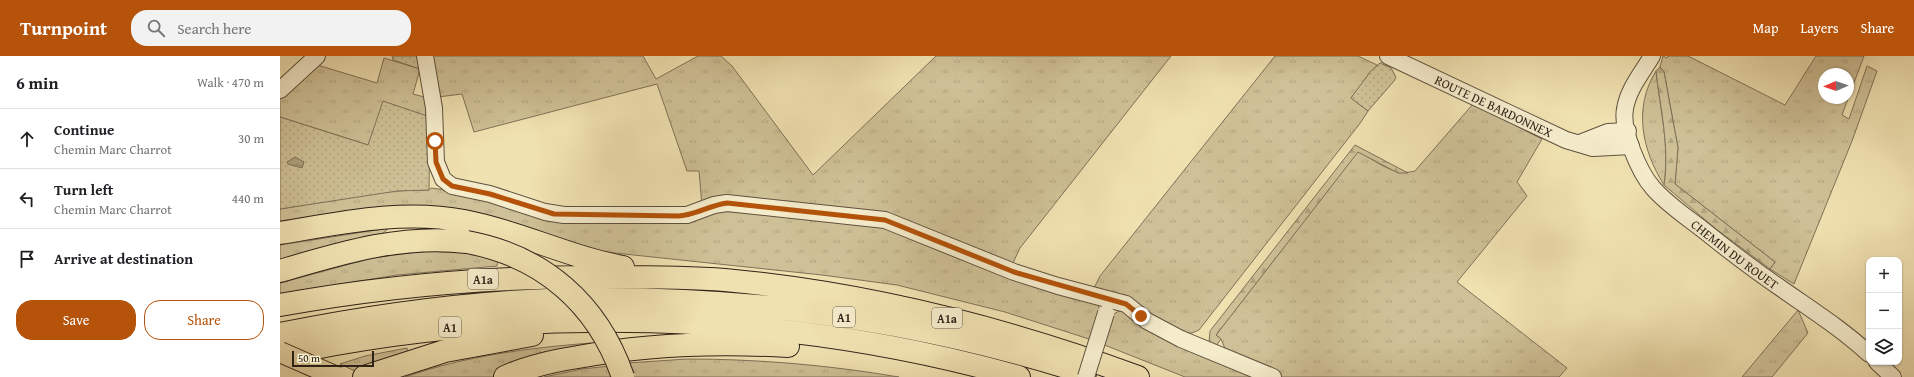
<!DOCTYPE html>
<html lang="en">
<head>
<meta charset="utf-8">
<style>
  :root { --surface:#fff; --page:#f2f2f2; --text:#202124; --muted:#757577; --line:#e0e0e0; --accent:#b45309 }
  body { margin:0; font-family:"Gentium Book Plus",serif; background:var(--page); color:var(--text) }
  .controls { position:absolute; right:12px; bottom:12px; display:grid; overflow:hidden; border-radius:8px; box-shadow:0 1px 3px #0004 }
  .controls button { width:36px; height:36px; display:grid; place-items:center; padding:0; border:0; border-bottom:1px solid var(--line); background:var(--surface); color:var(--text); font:20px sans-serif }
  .compass { position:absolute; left:1538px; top:12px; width:36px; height:36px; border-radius:50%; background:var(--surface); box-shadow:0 1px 3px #0004; rotate:268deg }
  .scale { position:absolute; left:12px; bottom:10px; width:82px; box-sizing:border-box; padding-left:4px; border:2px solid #2f2318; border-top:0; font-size:11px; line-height:14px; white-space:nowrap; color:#2f2318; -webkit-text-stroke:3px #f5eccc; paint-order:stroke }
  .stop { position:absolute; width:12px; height:12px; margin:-9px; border:3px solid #b45309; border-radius:50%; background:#fff }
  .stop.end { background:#b45309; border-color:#fff; box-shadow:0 1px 4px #0008 }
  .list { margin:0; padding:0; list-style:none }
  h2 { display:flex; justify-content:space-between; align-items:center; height:52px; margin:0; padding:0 16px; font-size:17px }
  h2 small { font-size:13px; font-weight:400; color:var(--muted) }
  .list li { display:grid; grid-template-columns:26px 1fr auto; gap:12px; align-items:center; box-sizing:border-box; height:60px; padding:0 16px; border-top:1px solid var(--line) }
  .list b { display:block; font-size:15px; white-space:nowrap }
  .list p { margin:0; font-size:13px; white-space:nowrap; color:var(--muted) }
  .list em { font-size:13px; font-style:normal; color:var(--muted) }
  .actions { display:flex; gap:8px; padding:12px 16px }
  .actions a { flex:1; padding:9px 0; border:1px solid var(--accent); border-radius:16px; text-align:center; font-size:14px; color:var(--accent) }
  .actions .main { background:var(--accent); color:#fff }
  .icon { flex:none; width:22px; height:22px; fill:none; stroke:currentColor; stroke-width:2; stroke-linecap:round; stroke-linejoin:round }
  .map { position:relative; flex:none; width:1634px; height:321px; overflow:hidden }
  header { display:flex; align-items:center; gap:24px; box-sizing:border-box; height:56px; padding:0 20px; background:var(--accent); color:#fff }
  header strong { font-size:19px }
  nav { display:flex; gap:22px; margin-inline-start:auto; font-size:14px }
  .search { width:280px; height:36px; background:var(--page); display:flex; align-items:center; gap:10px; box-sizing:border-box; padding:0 14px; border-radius:16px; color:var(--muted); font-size:15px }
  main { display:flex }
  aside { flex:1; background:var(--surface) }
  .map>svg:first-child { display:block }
  .grass { fill:url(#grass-tufts); stroke:#7f7258; fill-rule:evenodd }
  .forest { fill:url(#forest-firs); stroke:#7f7258 }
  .garden { fill:url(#garden-dots); stroke:#7f7258 }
  .water { fill:url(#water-ripples); stroke:#7b6e55 }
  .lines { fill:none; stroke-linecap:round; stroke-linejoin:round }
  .minor-casing { stroke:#5f523e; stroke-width:18 }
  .major-casing { stroke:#2f2318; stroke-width:22 }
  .highway-casing { stroke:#2f2318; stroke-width:24 }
  .minor { stroke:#f5eccc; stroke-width:16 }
  .major { stroke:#f0e1b1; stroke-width:20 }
  .highway { stroke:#f0e1b1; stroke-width:22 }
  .minor-bridge-casing { stroke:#5f523e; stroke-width:18; stroke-linecap:butt }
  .major-bridge-casing { stroke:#2f2318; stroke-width:22; stroke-linecap:butt }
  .highway-bridge-casing { stroke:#2f2318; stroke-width:24; stroke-linecap:butt }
  .minor-bridge { stroke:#f5eccc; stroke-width:16 }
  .major-bridge { stroke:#f0e1b1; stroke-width:20 }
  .highway-bridge { stroke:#f0e1b1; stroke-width:22 }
  .route { stroke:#b45309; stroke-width:5 }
  .labels { text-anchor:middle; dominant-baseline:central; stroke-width:3.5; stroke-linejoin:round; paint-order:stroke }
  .shield { fill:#f5eccc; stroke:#6a5f4e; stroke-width:1 }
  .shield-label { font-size:12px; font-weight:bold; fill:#2f2318 }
  .street-label { font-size:13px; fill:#2f2318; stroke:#f5eccc }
</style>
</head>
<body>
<header>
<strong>Turnpoint</strong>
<div class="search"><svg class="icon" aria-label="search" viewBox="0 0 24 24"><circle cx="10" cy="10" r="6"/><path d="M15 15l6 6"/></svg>Search here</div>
<nav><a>Map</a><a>Layers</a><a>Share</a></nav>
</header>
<main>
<aside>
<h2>6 min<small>Walk · 470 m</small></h2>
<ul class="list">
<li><svg class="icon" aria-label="ahead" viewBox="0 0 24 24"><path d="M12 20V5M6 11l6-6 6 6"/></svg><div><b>Continue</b><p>Chemin Marc Charrot</p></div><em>30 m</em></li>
<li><svg class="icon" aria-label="left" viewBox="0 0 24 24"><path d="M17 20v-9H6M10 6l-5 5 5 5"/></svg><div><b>Turn left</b><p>Chemin Marc Charrot</p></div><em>440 m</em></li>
<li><svg class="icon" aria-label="arrive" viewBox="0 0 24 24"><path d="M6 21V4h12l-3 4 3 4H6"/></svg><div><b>Arrive at destination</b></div></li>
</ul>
<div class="actions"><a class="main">Save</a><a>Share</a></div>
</aside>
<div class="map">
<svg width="1634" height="321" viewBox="0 0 1634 321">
  <defs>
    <pattern id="grass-tufts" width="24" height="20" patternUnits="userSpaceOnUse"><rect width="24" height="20" fill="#cfc197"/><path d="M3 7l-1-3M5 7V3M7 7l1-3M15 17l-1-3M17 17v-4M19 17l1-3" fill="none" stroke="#b2a681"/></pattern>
    <pattern id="forest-firs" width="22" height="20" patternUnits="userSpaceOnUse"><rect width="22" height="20" fill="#cfc197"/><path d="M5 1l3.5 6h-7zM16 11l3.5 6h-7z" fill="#b2a681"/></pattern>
    <pattern id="garden-dots" width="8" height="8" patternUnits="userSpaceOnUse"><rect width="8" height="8" fill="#cfc197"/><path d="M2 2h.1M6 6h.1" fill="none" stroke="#b2a681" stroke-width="1.8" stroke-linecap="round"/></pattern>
    <pattern id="water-ripples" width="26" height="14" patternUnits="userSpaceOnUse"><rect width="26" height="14" fill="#aea07d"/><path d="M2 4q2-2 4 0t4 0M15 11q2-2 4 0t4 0" fill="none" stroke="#8e8265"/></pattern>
  </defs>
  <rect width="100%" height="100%" fill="#f0e1b1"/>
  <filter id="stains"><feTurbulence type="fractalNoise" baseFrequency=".005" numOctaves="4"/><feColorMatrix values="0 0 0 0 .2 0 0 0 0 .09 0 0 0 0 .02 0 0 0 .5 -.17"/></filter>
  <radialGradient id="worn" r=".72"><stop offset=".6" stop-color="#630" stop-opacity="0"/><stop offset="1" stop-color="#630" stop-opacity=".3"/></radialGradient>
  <!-- grass -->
  <path class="grass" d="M 151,0 L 363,0 L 376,23 L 418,0 L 441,0 L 452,10 L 533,119 L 656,0 L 891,0 L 740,192 L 732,209 L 622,165 L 422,150 L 419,115 L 407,115 L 377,28 L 194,76 L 182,38 L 158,41 Z
    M 995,0 L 1078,0 L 1097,9 L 1071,42 L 1088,55 L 1081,66 L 919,274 L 912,277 L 902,276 L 813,234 L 820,220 Z
    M 1383,0 L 1387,2 L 1388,0 L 1408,0 L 1505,49 L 1536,0 L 1584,0 L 1562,59 L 1569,63 L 1587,10 L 1597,15 L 1572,85 L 1514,228 L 1490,213 L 1495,206 L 1395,128 L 1398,92 L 1384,16 L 1380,11 ZM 1544,18 L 1568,18 L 1568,42 L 1544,42 Z
    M 104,2 L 140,13 L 133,38 L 148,42 L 150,61 L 88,89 L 0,61 L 0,42 L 34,8 L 97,27 Z
    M 1376,15 C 1380,52 1390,91 1384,129 C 1362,94 1353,52 1376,15 Z
    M 1193,48 L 1262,83 L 1237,126 L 1247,140 L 1177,226 L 1287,312 L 1279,321 L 1002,321 L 946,295 L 941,283 L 936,279 L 1078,95 C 1096,105 1114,121 1135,115 Z
    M 151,132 L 181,136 L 260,159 L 441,152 L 591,167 L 817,247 L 820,254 L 809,283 L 725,256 L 617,229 L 542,219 L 316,195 L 205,159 L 172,152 L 126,150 L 92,152 L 0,165 L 0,153 C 49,145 99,133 149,134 Z
    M 109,172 L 102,178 L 62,188 L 59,187 L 0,204 L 0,189 Z
    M 146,195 L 190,197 L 218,203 L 217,210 L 117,219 L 0,238 L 0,227 L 92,202 Z
    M 1518,254 L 1528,277 L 1492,321 L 1462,321 Z
    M 839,255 L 845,255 L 977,321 L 905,321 L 822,288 L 832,259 Z
    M 311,287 L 317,293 L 225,315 L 214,321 L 125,321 C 185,300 248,292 311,287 Z
    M 127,292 L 128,297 L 77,316 L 60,308 L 85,300 Z
    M 407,303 C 478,303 548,309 619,321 L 351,321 L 347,307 Z
    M 330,310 L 334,321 L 264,321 L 302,313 Z"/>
  <!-- forest -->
  <path class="forest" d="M 1380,11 L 1384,16 L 1398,92 L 1395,128 L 1495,206 L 1490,213 L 1436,173 L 1384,129 C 1390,91 1380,52 1376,15 Z
    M 1075,89 L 1128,117 L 1118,117 L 1078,96 L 936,279 L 941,283 L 936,290 L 929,286 L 930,275 Z"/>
  <!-- garden -->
  <path class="garden" d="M 112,0 L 141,0 L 143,14 L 113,4 Z
    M 1100,7 L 1111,12 L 1116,21 L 1114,25 L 1088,55 L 1071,42 L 1090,16 Z
    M 103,45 L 150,61 L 149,134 L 117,135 L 0,153 L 0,61 L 88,89 Z"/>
  <!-- water -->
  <path class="water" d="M 15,101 L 24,106 L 22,112 L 8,108 L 7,106 Z"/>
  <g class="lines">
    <defs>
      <g id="minor">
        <path d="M 145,0 L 154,52 L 156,106 L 163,123 L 172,130 L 210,138 L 265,156 L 284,159 L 407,159 L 434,149 L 447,147 L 605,164 L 734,216 L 778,230 L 846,248 L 867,265 L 901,283 L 993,321"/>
        <path id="s1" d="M 1108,0 L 1286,84 L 1313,92 L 1351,90"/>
        <path id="s2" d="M 1372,0 C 1362,17 1348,33 1345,53 C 1341,74 1359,116 1373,132 C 1387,148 1405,160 1422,173 C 1448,194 1474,214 1502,233 C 1532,254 1562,273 1589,298"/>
        <path d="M 0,34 L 37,0"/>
        <path d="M 1300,87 L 1328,76 L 1348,75"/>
        <path d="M 1597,306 L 1613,321"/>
      </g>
      <path id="major" d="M 0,312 L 20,321"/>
      <path id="highway" d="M 0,177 C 60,167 123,153 184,165 C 238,175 288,201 343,211
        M 0,215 C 61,197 122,178 187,186
        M 0,249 C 110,229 219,220 331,221 C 369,221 407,221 445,224 C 586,237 725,272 858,321
        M 0,278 C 100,258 202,244 305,243 C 474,241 643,265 805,317
        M 0,299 C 240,247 502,254 739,321
        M 84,321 L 165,295 L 252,279
        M 225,321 C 248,310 273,305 298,301 C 367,288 438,286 508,290"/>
    </defs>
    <!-- minor casing -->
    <use href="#minor" class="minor-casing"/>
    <!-- major casing -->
    <use href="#major" class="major-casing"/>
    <!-- highway casing -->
    <use href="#highway" class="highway-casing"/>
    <!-- minor -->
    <use href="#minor" class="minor"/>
    <!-- major -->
    <use href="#major" class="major"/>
    <!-- highway -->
    <use href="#highway" class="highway"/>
    <defs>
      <path id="minor-bridge" d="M 806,321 L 826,257"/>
      <path id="major-bridge" d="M 0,296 L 57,321"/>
      <path id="highway-bridge" d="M 187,186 C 263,200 318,248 343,321"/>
    </defs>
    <!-- minor-bridge casing -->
    <use href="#minor-bridge" class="minor-bridge-casing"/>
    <!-- major-bridge casing -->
    <use href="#major-bridge" class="major-bridge-casing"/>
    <!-- highway-bridge casing -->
    <use href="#highway-bridge" class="highway-bridge-casing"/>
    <!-- minor-bridge -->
    <use href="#minor-bridge" class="minor-bridge"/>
    <!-- major-bridge -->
    <use href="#major-bridge" class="major-bridge"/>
    <!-- highway-bridge -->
    <use href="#highway-bridge" class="highway-bridge"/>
  </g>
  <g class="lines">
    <!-- route -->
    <path class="route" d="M 155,85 L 156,106 L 163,123 L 172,130 L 210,138 L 274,158 L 399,160 C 416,159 430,149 447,147 L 605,164 L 734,216 L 846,248 L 861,260"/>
  </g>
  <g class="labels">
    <!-- shield labels -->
    <g class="shield">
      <rect x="188" y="213" width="30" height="20" rx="3"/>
      <rect x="553" y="251" width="22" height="20" rx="3"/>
      <rect x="652" y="252" width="30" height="20" rx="3"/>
      <rect x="159" y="261" width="22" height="20" rx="3"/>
    </g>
    <g class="shield-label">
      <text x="203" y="223">A1a</text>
      <text x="564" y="261">A1</text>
      <text x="667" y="262">A1a</text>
      <text x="170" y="271">A1</text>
    </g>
    <!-- street labels -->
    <g class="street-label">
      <text stroke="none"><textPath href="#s1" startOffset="117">ROUTE DE BARDONNEX</textPath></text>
      <text stroke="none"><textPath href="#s2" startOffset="251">CHEMIN DU ROUET</textPath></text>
    </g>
  </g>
  <rect width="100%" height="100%" filter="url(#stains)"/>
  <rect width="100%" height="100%" fill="url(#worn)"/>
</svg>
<div class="controls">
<button>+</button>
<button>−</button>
<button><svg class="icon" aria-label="layers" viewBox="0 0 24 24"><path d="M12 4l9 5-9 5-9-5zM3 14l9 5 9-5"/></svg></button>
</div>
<svg class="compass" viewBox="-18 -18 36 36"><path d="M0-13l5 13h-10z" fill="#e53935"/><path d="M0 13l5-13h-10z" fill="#757577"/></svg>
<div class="scale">50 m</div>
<div class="stop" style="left:155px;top:85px"></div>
<div class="stop end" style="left:861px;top:260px"></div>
</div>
</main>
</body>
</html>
